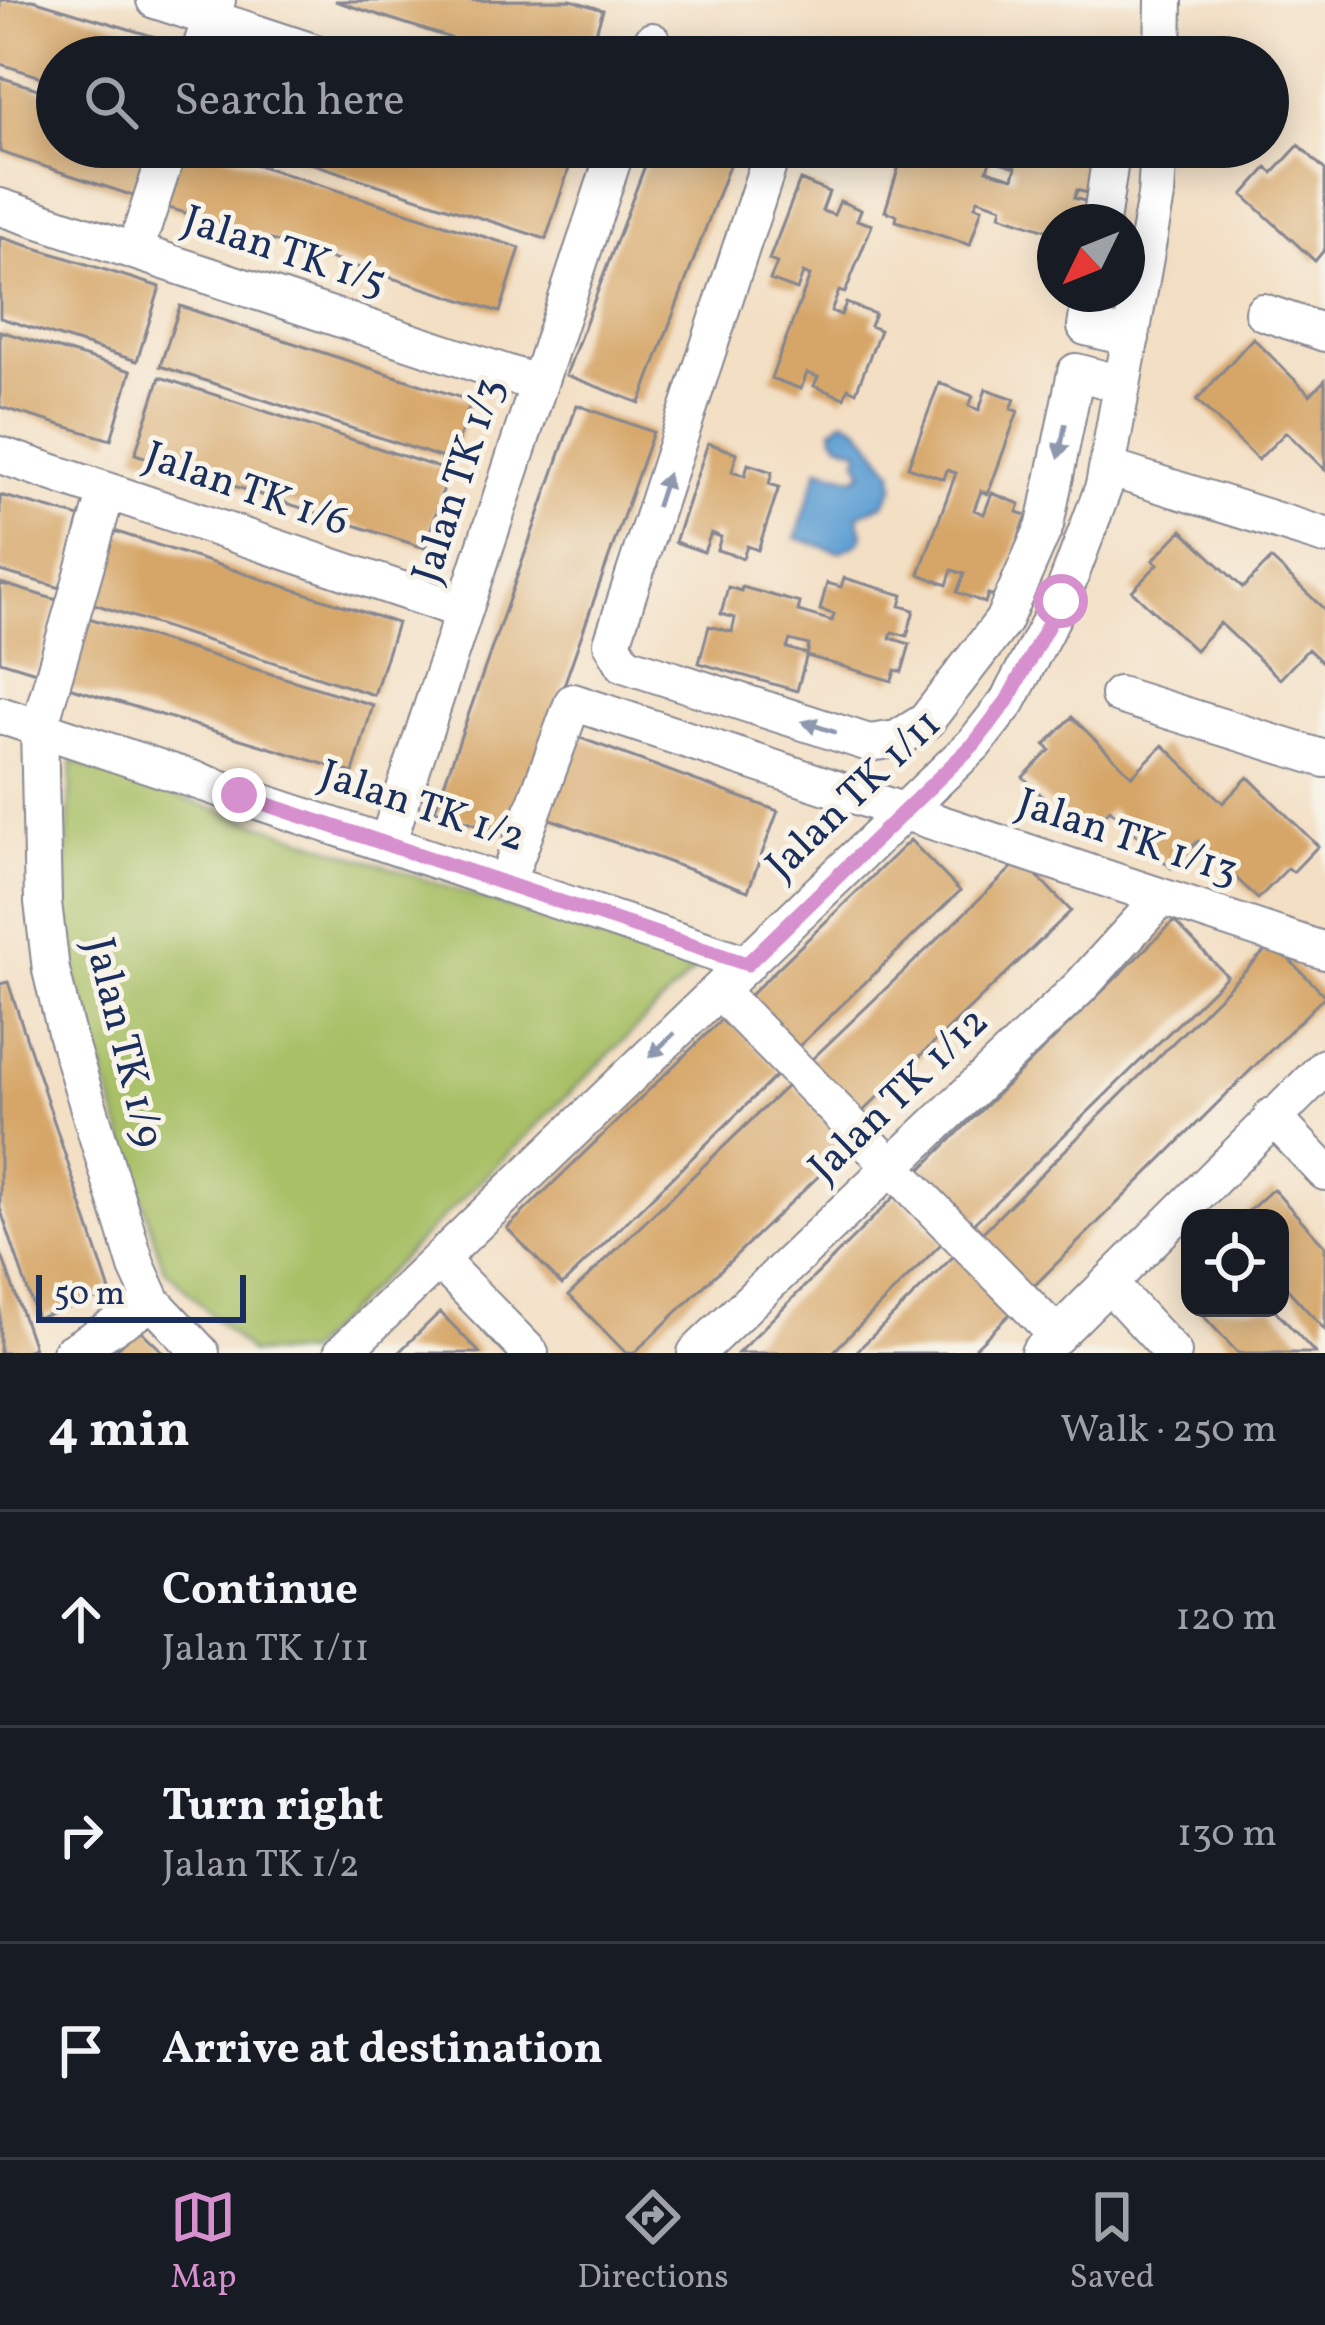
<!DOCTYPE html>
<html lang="en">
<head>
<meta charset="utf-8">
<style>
  :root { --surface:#171b24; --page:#242831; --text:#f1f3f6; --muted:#9ea1a6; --line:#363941; --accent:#d690ce }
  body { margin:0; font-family:Vollkorn,serif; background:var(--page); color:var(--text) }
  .controls { position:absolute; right:36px; bottom:36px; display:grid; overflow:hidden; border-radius:24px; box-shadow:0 6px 30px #0003 }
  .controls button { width:108px; height:108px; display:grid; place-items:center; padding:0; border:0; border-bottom:3px solid var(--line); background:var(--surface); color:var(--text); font:60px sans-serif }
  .compass { position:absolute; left:1037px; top:204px; width:108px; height:108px; border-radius:50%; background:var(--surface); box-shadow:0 6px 30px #0003; rotate:227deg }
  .scale { position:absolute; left:36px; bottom:30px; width:210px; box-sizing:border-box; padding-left:12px; border:6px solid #1b2f5e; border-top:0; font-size:33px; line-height:42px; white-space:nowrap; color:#1b2f5e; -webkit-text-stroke:9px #f7f3e8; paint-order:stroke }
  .stop { position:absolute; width:36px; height:36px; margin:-27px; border:9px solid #d690ce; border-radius:50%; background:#fff }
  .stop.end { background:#d690ce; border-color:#fff; box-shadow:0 3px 12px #0008 }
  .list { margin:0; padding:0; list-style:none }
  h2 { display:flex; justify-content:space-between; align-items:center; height:156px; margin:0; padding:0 48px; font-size:51px }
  h2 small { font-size:39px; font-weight:400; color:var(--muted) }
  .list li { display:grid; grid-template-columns:78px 1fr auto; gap:36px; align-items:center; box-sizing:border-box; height:216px; padding:0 48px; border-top:3px solid var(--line) }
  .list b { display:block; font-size:45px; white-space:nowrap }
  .list p { margin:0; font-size:39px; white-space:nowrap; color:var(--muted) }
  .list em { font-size:39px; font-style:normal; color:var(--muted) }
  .icon { flex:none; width:66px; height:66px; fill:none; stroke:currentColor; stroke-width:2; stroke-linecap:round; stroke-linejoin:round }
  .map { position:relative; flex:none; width:1325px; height:1353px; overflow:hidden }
  .search { position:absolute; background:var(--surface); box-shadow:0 6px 30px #0003; left:36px; right:36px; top:36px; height:132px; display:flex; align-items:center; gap:30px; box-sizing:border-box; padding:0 42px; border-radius:66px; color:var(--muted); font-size:45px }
  .sheet { height:804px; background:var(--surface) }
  nav { display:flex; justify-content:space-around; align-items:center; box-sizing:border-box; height:168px; border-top:3px solid var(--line); background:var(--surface); font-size:33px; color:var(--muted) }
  nav a { display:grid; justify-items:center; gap:6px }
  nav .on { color:var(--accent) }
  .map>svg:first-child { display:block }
  .green { fill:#a8c066; stroke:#627862; stroke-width:3 }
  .water { fill:#62a1d4; stroke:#3e6899; stroke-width:3 }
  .building { fill:#d6a668 }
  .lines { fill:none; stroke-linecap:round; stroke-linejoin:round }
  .minor-casing { stroke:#878791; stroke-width:40 }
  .minor { stroke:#fff; stroke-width:36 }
  .oneway { fill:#8d97ae }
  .route { stroke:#d690ce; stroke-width:15 }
  .labels { text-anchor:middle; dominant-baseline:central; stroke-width:10; stroke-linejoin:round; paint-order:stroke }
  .street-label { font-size:42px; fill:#1b2f5e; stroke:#f7f3e8 }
</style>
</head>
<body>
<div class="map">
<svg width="1325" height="1353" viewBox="0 0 1325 1353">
  <rect width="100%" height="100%" fill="#f7f3e8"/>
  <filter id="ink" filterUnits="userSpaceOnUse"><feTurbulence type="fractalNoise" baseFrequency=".00833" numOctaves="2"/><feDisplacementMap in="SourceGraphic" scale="24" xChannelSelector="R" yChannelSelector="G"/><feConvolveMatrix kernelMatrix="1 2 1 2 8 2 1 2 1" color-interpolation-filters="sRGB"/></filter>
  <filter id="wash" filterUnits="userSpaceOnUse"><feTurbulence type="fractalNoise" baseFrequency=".004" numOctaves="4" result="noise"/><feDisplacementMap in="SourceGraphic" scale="48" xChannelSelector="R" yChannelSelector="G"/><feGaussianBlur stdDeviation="2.7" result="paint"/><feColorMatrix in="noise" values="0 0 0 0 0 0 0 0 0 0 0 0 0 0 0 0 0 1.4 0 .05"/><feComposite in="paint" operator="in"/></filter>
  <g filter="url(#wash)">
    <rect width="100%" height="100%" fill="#f3dfc4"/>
    <!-- green -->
    <path class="green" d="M 72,761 L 695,970 L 305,1353 L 250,1353 L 163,1267 L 62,938 Z"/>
    <!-- water -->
    <path class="water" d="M 844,419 L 860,428 L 893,471 L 894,487 L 885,503 L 858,515 L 863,535 L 858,543 L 839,552 L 796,538 L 819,468 L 855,478 L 863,473 L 857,459 L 860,450 C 846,445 835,445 832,429 Z"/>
    <g id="blocks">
      <!-- building -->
      <path class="building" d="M 0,0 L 33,0 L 182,45 L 178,57 L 57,57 L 57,82 L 0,64 Z
        M 571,0 L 603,10 L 588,57 L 510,57 L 335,1 Z
        M 0,77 L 57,95 L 57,147 L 154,147 L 137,197 L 0,152 Z
        M 1299,145 L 1325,170 L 1325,249 L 1315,261 L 1243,195 L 1267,168 L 1273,173 Z
        M 181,147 L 200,147 L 520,248 L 500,312 L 163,206 Z
        M 261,147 L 514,147 L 570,165 L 546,239 Z
        M 652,147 L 736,147 L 640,403 L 566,375 Z
        M 905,147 L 947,147 L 990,161 L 987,170 L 1013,178 L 1016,167 L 997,161 L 1001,147 L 1074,147 L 1099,155 L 1097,196 L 1077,190 L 1074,198 L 1088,202 L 1082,222 L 1055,222 L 1055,233 L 1000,215 L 1002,207 L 978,199 L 975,206 L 982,208 L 970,245 L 896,221 L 897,215 L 885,211 Z
        M 800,180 L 829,192 L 822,211 L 834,215 L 840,201 L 861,210 L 857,220 L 872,225 L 845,293 L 839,291 L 831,311 L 841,315 L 846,303 L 875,314 L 870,326 L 880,330 L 856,392 L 848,388 L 844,398 L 814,386 L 818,377 L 807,373 L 801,389 L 771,378 L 810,276 L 803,273 L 797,290 L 770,280 L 777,263 L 769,260 Z
        M 0,237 L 160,287 L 137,361 L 0,318 Z
        M 180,306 L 471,401 L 452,461 L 160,366 Z
        M 0,331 L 131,371 L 111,440 L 0,407 Z
        M 1253,338 L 1310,395 L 1325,380 L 1325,470 L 1286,432 L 1258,460 L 1197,400 Z
        M 160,377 L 449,471 L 425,548 L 135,454 Z
        M 939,383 L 973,396 L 969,406 L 979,410 L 986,389 L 1015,399 L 1011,409 L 1018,411 L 988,494 L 981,491 L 974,510 L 984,514 L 992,493 L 1020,504 L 1017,512 L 1027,515 L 997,597 L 988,594 L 985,603 L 957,592 L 964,574 L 952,570 L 947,585 L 919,574 L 956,473 L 947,470 L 944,479 L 908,467 Z
        M 577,405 L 653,432 L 511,836 L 435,810 Z
        M 708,443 L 737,453 L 732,471 L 745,476 L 748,464 L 772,472 L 769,484 L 779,487 L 758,550 L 747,546 L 743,558 L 717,550 L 721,537 L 711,533 L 704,552 L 675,542 Z
        M 0,495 L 80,517 L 61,588 L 0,571 Z
        M 111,530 L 397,623 L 374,695 L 88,602 Z
        M 1182,530 L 1243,588 L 1271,559 L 1325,610 L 1325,665 L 1308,649 L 1280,679 L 1220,623 L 1195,650 L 1132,591 L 1158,564 L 1153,560 Z
        M 844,578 L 903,595 L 900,606 L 914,610 L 907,636 L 892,632 L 890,638 L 910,644 L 902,672 L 895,670 L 892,681 L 807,656 L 809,645 L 790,640 L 787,648 L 807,654 L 797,691 L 699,663 L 709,626 L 732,632 L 735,618 L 721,614 L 728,587 L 741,591 L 742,587 L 800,603 L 798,611 L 832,621 L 834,614 L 820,610 L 827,583 L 841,587 Z
        M 0,583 L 57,600 L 36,672 L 0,661 Z
        M 82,616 L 373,705 L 353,773 L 62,685 Z
        M 1072,717 L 1132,776 L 1163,745 L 1223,803 L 1248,777 L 1318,846 L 1293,872 L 1288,868 L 1258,899 L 1198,841 L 1171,868 L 1110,809 L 1083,836 L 1023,777 L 1050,750 L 1045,745 Z
        M 567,733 L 778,811 L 748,891 L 537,814 Z
        M 910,840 L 960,891 L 794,1051 L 745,1000 Z
        M 1021,859 L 1071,911 L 858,1116 L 807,1064 Z
        M 1174,921 L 1227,976 L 967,1230 L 914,1176 Z
        M 1273,943 L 1325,996 L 1029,1291 L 977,1238 Z
        M 8,982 L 111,1294 L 37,1318 L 0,1208 L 0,984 Z
        M 725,1016 L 780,1072 L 562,1285 L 507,1228 Z
        M 791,1082 L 851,1145 L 634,1353 L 626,1353 L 569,1295 Z
        M 1273,1189 L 1325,1246 L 1325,1330 L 1280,1281 L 1280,1218 L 1241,1218 Z
        M 896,1195 L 943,1242 L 832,1353 L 738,1353 Z
        M 0,1250 L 34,1348 L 18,1353 L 0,1353 Z
        M 957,1253 L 1013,1311 L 970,1353 L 855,1353 Z
        M 1196,1308 L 1273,1308 L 1315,1353 L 1238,1353 Z
        M 440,1312 L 480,1353 L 398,1353 Z
        M 138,1328 L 164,1353 L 113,1353 Z"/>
    </g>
  </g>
  <g filter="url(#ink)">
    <use href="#blocks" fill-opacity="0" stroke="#878791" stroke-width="3"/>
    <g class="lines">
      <defs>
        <path id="minor" d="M 155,0 L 328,57
          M 198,57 L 217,0
          M 647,57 L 652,41
          M 1163,57 L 1164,0
          M 774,147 L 612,643 L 624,664 L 869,743 L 897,739 L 926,721 L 1003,621 L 1045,525 L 1076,372 L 1121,384
          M 0,207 L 539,384
          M 1101,222 L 1112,147
          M 135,251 L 169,147
          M 1091,294 L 1086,327 L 1131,338
          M 1263,312 L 1325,333
          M 0,455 L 464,611
          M 1108,468 L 1325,536
          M 107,491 L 39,728 L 43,902 L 51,970 L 67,1036 L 137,1267 L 153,1302 L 201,1353
          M 1119,695 L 1325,759
          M 0,715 L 747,964
          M 387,844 L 617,147
          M 506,884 L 573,702 L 1325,951
          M 719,991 L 1057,1335
          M 1272,1116 L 1325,1172
          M 439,1260 L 530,1353
          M 1110,1285 L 1173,1353
          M 70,1353 L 153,1302
          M 342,1353 L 974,744 L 1008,701 L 1061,600 L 1104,486 L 1156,196 L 1159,147
          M 696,1353 L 1080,987 L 1161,898
          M 1039,1353 L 1325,1067"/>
      </defs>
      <!-- minor casing -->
      <use href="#minor" class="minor-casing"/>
      <!-- minor -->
      <use href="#minor" class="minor"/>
    </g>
    <!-- one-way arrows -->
    <defs><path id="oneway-solid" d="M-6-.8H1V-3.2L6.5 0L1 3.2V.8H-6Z" transform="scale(3)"/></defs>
    <g class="oneway">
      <use href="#oneway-solid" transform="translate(1062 441) rotate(101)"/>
      <use href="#oneway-solid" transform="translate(662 490) rotate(-72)"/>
      <use href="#oneway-solid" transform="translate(819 727) rotate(-162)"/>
      <use href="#oneway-solid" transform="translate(662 1045) rotate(136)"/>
    </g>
  </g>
  <g class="lines" filter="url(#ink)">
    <!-- route -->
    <path class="route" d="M 239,795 L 747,964 L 974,744 L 1007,701 L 1061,601"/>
  </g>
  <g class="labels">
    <!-- street labels -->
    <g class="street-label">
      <text transform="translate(284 253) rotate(18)">Jalan TK 1/5</text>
      <text transform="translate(460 481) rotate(-72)">Jalan TK 1/3</text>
      <text transform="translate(246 491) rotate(19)">Jalan TK 1/6</text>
      <text transform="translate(855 796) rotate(-44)">Jalan TK 1/11</text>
      <text transform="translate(422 808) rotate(18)">Jalan TK 1/2</text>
      <text transform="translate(1127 839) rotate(18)">Jalan TK 1/13</text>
      <text transform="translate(122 1043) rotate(76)">Jalan TK 1/9</text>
      <text transform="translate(900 1096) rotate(-44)">Jalan TK 1/12</text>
    </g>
  </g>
</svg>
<div class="controls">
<button><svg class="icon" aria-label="locate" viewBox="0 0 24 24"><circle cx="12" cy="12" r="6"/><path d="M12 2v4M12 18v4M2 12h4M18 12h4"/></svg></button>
</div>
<svg class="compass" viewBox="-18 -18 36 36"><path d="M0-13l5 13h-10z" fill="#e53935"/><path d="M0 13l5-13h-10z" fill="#9ea1a6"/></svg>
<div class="scale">50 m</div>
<div class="stop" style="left:1061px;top:601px"></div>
<div class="stop end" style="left:239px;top:795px"></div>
<div class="search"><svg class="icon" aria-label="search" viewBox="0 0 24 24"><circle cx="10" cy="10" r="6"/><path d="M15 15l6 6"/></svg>Search here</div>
</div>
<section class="sheet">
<h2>4 min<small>Walk · 250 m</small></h2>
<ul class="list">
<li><svg class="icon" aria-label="ahead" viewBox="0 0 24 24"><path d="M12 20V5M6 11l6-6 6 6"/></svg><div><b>Continue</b><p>Jalan TK 1/11</p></div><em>120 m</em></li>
<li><svg class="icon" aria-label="right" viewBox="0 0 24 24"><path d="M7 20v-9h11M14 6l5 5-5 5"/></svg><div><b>Turn right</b><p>Jalan TK 1/2</p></div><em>130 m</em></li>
<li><svg class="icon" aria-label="arrive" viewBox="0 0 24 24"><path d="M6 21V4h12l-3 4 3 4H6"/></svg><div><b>Arrive at destination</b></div></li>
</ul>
</section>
<nav>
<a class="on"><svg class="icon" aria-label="map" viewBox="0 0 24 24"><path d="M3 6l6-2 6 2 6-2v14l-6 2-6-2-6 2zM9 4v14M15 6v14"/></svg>Map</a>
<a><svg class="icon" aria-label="directions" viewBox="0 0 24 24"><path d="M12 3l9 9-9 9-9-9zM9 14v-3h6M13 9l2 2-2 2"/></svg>Directions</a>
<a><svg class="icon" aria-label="saved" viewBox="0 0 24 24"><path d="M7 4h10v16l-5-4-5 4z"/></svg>Saved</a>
</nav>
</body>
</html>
